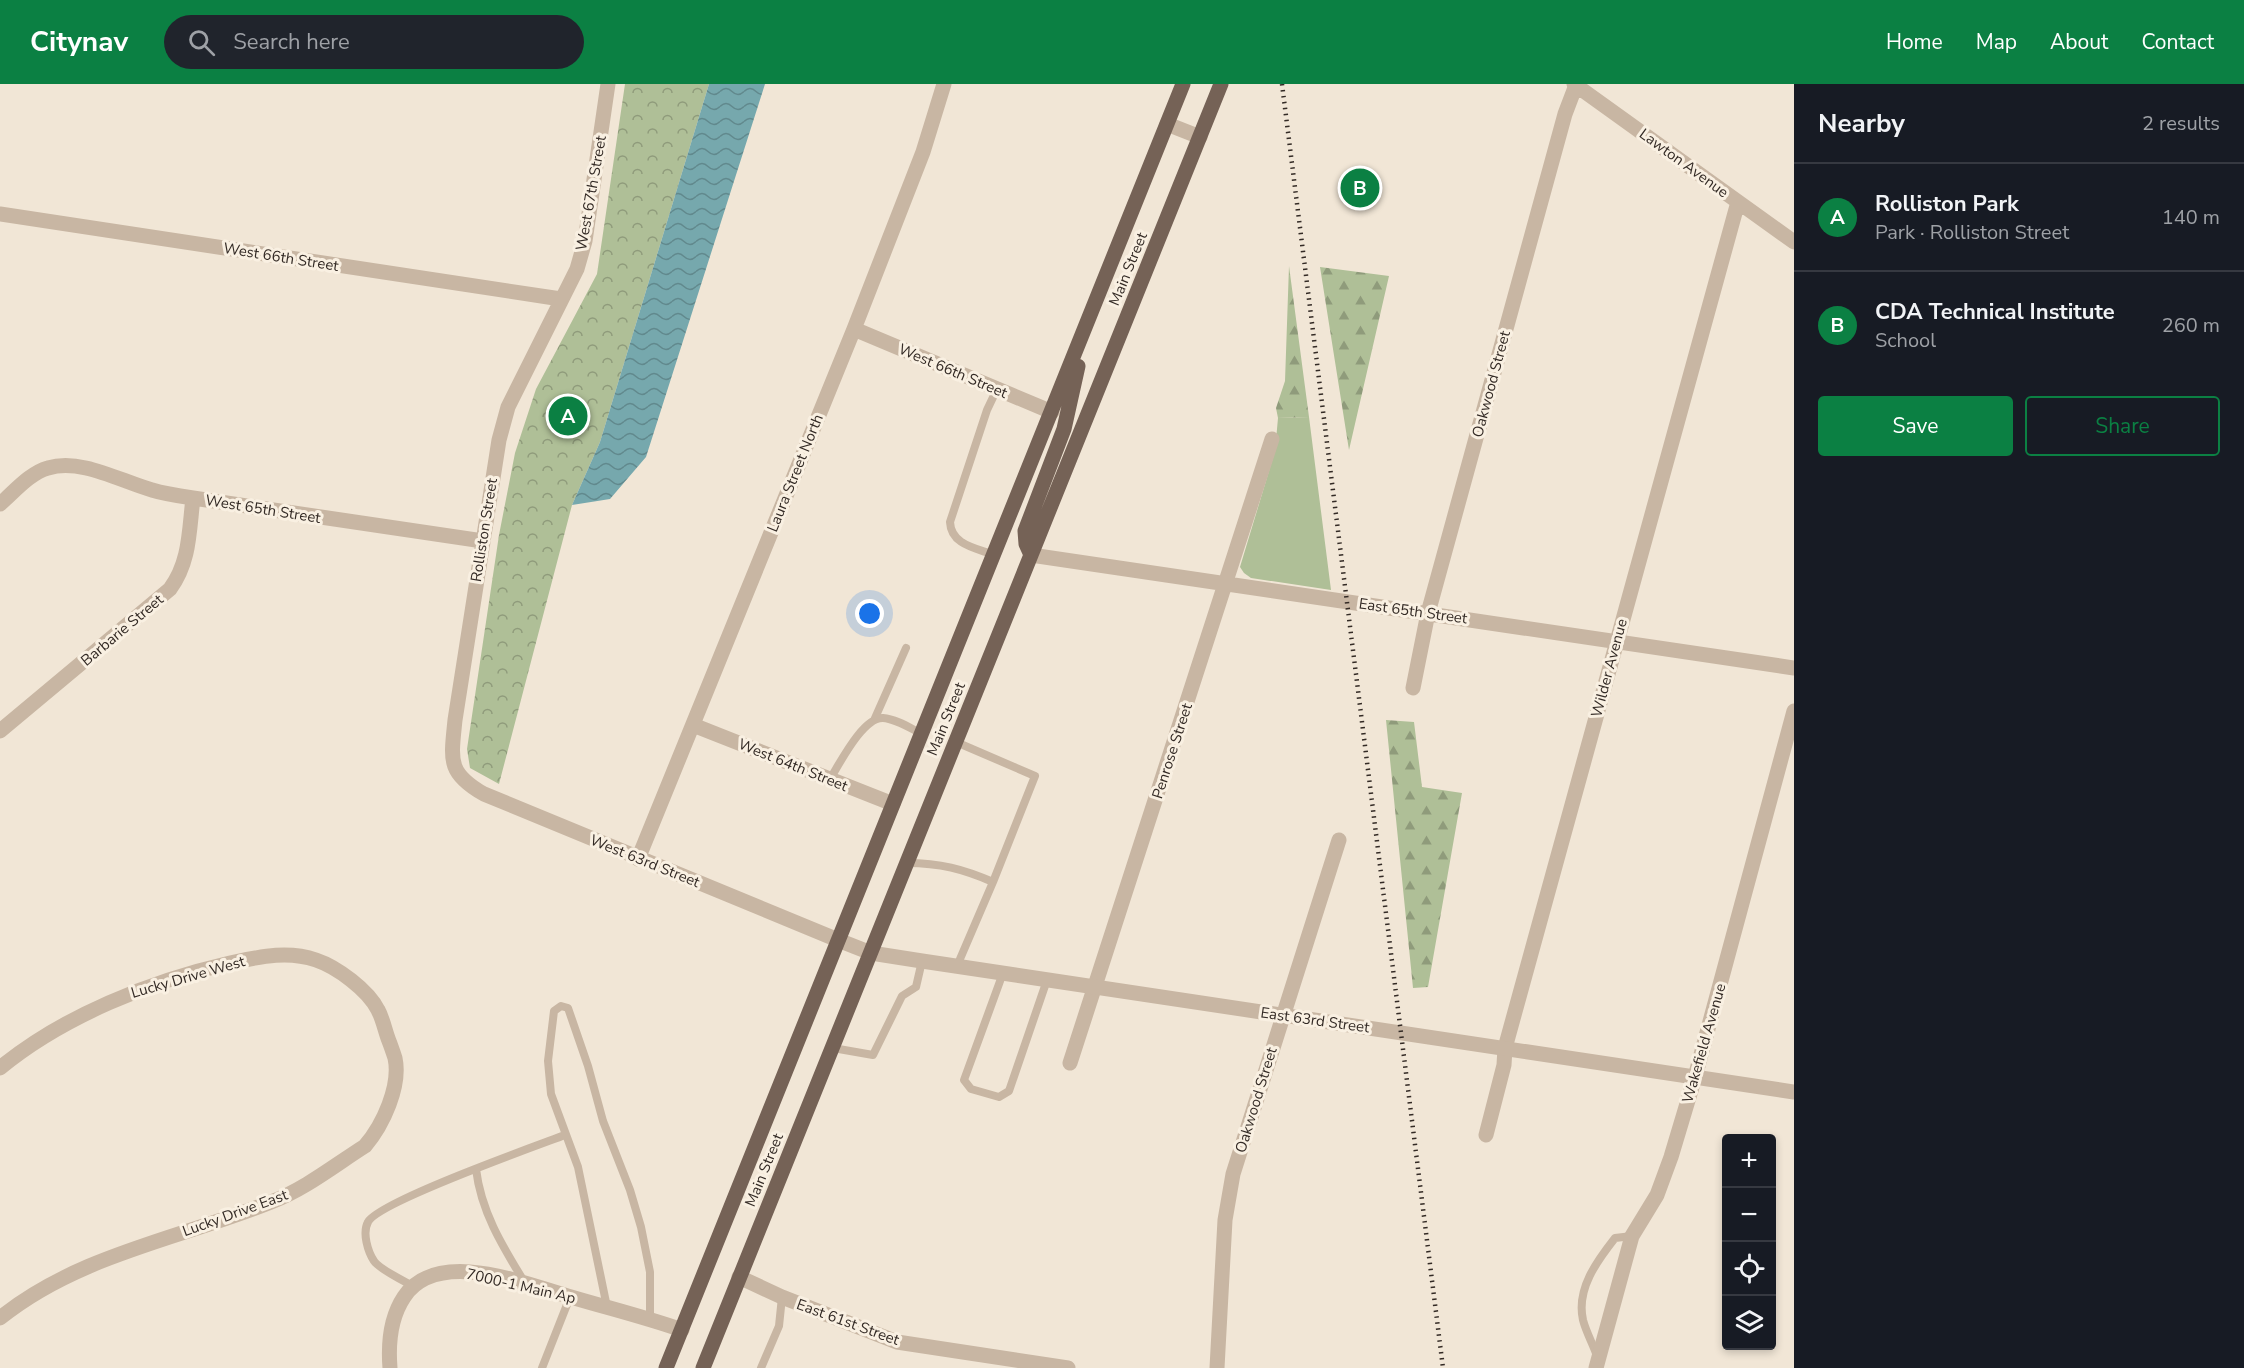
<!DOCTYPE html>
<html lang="en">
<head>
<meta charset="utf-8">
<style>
  :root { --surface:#171b24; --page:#20242c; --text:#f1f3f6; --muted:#9ea1a6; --line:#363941; --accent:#0b8043 }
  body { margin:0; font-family:"Nunito Sans",sans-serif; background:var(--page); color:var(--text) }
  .controls { position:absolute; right:18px; bottom:18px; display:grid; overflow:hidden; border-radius:6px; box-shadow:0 3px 9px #0003 }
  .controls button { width:54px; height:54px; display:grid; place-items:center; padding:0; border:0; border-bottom:2px solid var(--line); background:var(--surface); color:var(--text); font:30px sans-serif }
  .you { position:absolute; left:870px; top:530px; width:21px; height:21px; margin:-15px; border:4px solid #fff; border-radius:50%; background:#1a73e8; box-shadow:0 0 0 9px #1a73e833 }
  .badge { display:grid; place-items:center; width:39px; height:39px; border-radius:50%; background:var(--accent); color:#fff; font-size:20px; font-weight:700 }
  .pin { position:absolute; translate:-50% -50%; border:3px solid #fff; box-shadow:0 2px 6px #0006 }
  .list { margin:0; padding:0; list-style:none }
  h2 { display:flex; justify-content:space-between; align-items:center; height:78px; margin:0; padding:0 24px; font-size:26px }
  h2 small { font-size:20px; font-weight:400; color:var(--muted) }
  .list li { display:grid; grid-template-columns:39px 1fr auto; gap:18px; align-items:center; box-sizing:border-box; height:108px; padding:0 24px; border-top:2px solid var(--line) }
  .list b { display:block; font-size:22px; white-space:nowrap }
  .list p { margin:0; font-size:20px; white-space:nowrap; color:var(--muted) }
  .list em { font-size:20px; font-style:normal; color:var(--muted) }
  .actions { display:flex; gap:12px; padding:18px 24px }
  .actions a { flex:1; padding:14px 0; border:2px solid var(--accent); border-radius:6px; text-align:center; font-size:21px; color:var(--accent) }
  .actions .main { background:var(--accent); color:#fff }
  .icon { flex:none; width:33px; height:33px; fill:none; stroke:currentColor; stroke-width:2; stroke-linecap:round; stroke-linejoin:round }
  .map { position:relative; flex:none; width:1794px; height:1284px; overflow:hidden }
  header { display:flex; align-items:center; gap:36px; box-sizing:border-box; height:84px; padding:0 30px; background:var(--accent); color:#fff }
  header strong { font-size:28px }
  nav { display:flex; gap:33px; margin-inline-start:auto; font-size:21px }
  .search { width:420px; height:54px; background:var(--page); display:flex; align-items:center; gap:15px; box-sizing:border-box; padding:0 21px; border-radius:33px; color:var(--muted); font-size:22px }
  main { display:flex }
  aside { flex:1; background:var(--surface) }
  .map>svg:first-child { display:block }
  .grass { fill:#afbf97 }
  .forest { fill:url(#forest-firs) }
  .park { fill:url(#park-crowns) }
  .water { fill:url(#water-waves) }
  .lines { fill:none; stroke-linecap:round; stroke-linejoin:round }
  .service { stroke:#c8b6a3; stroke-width:8 }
  .minor { stroke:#c8b6a3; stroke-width:15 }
  .tertiary { stroke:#c8b6a3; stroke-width:15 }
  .primary { stroke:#756256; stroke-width:15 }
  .rail { stroke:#332a25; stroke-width:4.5; stroke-dasharray:1.5 4.5; stroke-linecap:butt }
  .labels { text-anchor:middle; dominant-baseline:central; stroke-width:6; stroke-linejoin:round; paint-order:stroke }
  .street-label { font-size:15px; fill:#332a25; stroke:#f9f0e2 }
</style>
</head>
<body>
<header>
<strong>Citynav</strong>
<div class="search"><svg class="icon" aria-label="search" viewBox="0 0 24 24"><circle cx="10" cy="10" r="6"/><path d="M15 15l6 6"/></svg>Search here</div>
<nav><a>Home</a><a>Map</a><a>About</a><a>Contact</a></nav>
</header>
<main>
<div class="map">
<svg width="1794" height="1284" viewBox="0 0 1794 1284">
  <defs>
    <pattern id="forest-firs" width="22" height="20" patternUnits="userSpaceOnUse" patternTransform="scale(1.5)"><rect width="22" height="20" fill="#afbf97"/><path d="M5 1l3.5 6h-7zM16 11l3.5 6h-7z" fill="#8f9b7b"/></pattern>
    <pattern id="park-crowns" width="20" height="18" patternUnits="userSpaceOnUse" patternTransform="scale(1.5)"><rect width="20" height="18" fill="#afbf97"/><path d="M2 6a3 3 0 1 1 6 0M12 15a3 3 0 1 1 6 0" fill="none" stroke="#8f9b7b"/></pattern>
    <pattern id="water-waves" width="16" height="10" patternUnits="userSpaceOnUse" patternTransform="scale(1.5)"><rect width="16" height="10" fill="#76a8ad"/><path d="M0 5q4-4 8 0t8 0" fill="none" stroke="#61898d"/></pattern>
  </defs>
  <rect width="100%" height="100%" fill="#f1e6d6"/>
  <!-- grass -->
  <path class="grass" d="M 1309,333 L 1331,506 L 1251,494 L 1244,489 L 1240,483 L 1275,367 L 1278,334 Z"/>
  <!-- forest -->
  <path class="forest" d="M 1289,182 L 1309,333 L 1278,334 L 1276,324 L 1285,297 Z
    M 1320,183 L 1389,192 L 1349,366 Z
    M 1386,636 L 1414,638 L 1422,703 L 1462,709 L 1428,903 L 1413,904 Z"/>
  <!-- park -->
  <path class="park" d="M 625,0 L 709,0 L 600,358 L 572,421 L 499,700 L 470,684 L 467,665 L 499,451 L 515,369 L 536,305 L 597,190 Z"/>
  <!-- water -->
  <path class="water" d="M 709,0 L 765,0 L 646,373 L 610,415 L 572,421 L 600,358 Z"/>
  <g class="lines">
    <!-- service -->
    <path class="service" d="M 994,471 C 976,464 951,461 950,438 L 987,326 L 997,305
      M 875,634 L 906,564
      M 830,695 C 840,679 863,633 883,634 C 896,635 910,644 922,650
      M 907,779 C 940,779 963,785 993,798 L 1035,692 L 956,658
      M 957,882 L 993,798
      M 1003,889 L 964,996 L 971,1005 L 999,1013 L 1009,1007 L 1047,896
      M 833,964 L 873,971 L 902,912 L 916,903 L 922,877
      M 476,1085 C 481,1128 503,1163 525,1199
      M 413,1202 C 404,1197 379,1185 374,1177 C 368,1168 362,1149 368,1138 C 378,1118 536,1062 565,1051
      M 607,1223 L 578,1083 L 551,1010 L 548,977 L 554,927 L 561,922 L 568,924 L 588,982 L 603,1037 L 630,1106 L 641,1143 L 650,1188 L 650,1236
      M 1597,1272 C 1593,1260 1586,1248 1583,1236 C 1576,1205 1597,1177 1615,1154 L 1632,1152
      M 542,1284 L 570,1213
      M 761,1284 L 779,1242 L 782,1213"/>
    <!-- minor -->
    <path class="minor" d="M 608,0 L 585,157 L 577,185 L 508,323 L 499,356 L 455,636 C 451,676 447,689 484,710 L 838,856
      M 1574,0 L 1794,158
      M 1167,40 L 1200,53
      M 0,130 L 561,215
      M 854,245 L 1052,328
      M 0,420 C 15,407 30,389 48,384 C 81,374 120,397 152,406 C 165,410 179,412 193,414 L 483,457
      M 1031,471 L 1794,584
      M 1413,604 L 1428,529 L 1565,30 L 1576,1 L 1579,0
      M 693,641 L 893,720
      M 0,647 L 170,505 C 190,478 189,447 193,414
      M 638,775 L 854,245 L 923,68 L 944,0
      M 1070,979 L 1272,355
      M 0,984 C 63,932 151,897 230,879 C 259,873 287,866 316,876 C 337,883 368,906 378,926 C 383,935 385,947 389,957 C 391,962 393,968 395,974 C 401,1002 383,1041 365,1062 C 335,1081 305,1105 271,1118 C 179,1155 78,1171 0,1234
      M 1486,1051 L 1504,981 L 1505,964 L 1738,118
      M 739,1193 L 782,1213 L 897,1258 L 1068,1284
      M 390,1284 C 388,1259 390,1234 404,1213 C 437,1163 525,1200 571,1213 C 608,1224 645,1233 682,1246
      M 1217,1284 L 1225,1136 L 1233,1090 L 1339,756
      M 1596,1284 L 1632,1152 L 1657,1111 L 1671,1073 L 1695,993 L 1794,627"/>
    <!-- tertiary -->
    <path class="tertiary" d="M 838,856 L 871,869 L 922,877 L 1794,1008"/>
    <!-- primary -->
    <path class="primary" d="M 1031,471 L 1026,460 L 1025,447 L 1064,345 L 1078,282
      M 666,1284 L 1183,0
      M 703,1284 L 1221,0"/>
    <!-- rail -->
    <path class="rail" d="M 1282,0 L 1443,1284"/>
  </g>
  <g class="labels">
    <!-- street labels -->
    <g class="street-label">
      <text transform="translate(1684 79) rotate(36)">Lawton Avenue</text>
      <text transform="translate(591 109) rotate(-80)">West 67th Street</text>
      <text transform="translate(281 173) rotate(9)">West 66th Street</text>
      <text transform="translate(1128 185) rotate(-68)">Main Street</text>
      <text transform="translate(953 287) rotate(23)">West 66th Street</text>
      <text transform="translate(1491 300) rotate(-75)">Oakwood Street</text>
      <text transform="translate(795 389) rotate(-68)">Laura Street North</text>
      <text transform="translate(263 425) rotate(9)">West 65th Street</text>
      <text transform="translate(484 446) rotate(-81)">Rolliston Street</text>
      <text transform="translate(1413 527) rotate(8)">East 65th Street</text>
      <text transform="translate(122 546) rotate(-40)">Barbarie Street</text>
      <text transform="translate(1609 584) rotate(-75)">Wilder Avenue</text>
      <text transform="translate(946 635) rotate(-68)">Main Street</text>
      <text transform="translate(1172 667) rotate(-72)">Penrose Street</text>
      <text transform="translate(793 681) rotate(22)">West 64th Street</text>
      <text transform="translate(645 777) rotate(22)">West 63rd Street</text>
      <text transform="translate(188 893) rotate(-16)">Lucky Drive West</text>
      <text transform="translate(1315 936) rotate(8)">East 63rd Street</text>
      <text transform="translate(1704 959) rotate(-74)">Wakefield Avenue</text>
      <text transform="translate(1256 1016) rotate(-73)">Oakwood Street</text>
      <text transform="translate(764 1086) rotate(-68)">Main Street</text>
      <text transform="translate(235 1129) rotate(-20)">Lucky Drive East</text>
      <text transform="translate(521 1202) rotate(13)">7000-1 Main Ap</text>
      <text transform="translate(848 1238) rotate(20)">East 61st Street</text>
    </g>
  </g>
</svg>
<div class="controls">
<button>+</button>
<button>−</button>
<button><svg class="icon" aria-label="locate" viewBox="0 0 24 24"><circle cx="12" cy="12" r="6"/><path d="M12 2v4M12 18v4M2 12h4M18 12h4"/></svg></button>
<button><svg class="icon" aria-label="layers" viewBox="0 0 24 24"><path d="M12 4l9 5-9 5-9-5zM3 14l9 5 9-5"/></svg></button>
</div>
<div class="you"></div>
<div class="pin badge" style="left:568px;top:332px">A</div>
<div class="pin badge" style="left:1360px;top:104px">B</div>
</div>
<aside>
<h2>Nearby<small>2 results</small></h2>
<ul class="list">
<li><span class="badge">A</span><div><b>Rolliston Park</b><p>Park · Rolliston Street</p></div><em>140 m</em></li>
<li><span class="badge">B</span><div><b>CDA Technical Institute</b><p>School</p></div><em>260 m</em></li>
</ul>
<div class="actions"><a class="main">Save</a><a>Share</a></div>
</aside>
</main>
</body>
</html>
